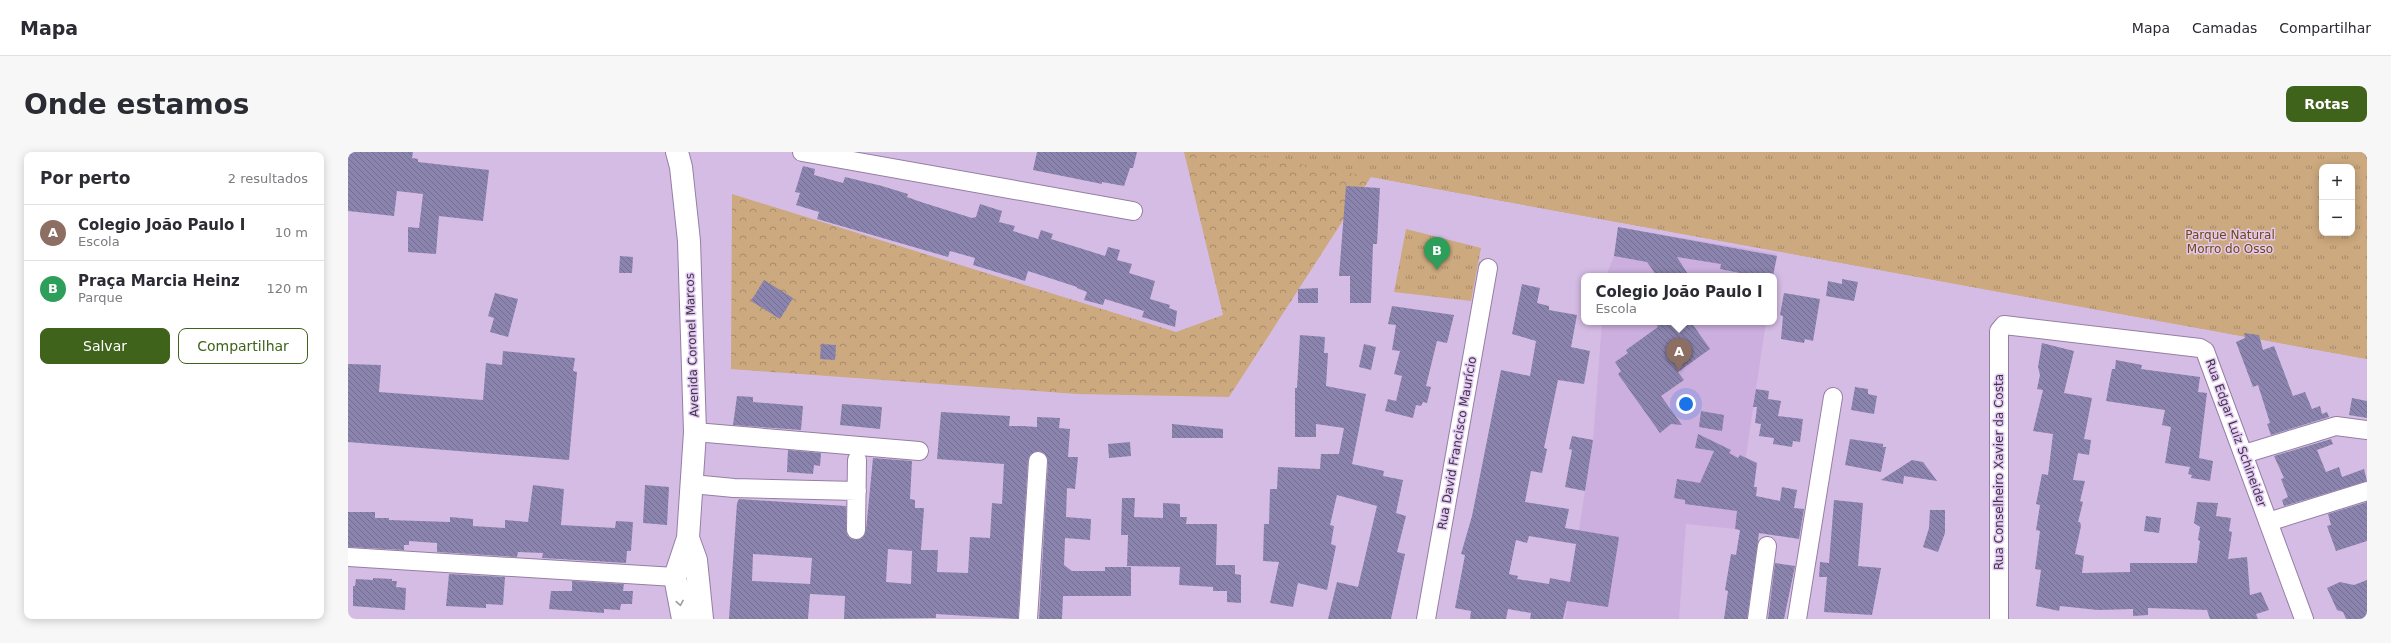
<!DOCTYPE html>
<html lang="pt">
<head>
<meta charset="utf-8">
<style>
  :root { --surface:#fff; --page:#f7f7f7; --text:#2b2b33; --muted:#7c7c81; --line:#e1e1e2; --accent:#3f631b }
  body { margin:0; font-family:"DejaVu Sans",sans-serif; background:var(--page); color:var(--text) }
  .controls { position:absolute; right:12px; top:12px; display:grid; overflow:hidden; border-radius:8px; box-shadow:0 2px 10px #0003 }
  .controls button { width:36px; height:36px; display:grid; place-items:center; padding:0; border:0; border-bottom:1px solid var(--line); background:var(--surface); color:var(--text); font:20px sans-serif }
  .you { position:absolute; left:1338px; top:252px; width:14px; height:14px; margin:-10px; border:3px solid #fff; border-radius:50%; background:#1a73e8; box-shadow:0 0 0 6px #1a73e833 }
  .badge { display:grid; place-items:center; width:26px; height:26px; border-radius:50%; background:var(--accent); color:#fff; font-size:13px; font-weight:700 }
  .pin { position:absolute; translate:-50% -33px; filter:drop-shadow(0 1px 2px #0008) }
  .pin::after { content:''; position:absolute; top:21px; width:14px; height:12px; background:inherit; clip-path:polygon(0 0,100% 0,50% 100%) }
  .popup { position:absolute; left:1233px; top:121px; width:196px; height:52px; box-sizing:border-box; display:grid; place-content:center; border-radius:8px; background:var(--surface); filter:drop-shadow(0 1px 3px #0005); font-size:13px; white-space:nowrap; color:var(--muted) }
  .popup b { font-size:15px; color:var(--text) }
  .popup::after { content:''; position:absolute; left:50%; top:100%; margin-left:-8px; border:8px solid transparent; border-top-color:var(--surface) }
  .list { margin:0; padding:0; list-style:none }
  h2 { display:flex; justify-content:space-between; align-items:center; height:52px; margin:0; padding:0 16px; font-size:17px }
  h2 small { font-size:13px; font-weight:400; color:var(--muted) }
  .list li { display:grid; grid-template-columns:26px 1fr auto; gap:12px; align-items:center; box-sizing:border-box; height:56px; padding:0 16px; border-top:1px solid var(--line) }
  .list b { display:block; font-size:15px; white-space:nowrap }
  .list p { margin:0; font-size:13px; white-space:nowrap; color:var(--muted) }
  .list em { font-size:13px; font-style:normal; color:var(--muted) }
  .actions { display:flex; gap:8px; padding:12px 16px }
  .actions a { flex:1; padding:9px 0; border:1px solid var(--accent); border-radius:8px; text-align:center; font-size:14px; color:var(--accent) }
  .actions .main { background:var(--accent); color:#fff }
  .map { position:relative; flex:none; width:2019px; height:467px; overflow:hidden; border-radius:8px }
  header { display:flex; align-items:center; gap:24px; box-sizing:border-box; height:56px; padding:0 20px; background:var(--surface); border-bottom:1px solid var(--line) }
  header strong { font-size:19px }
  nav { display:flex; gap:22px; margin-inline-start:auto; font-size:14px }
  .intro { display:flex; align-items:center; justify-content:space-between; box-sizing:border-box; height:96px; padding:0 24px }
  h1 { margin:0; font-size:28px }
  .button { padding:10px 18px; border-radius:8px; background:var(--accent); color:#fff; font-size:14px; font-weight:700 }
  main { display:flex; gap:24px; padding:0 24px }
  aside { flex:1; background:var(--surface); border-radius:8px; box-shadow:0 2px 10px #0003 }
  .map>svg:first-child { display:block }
  .built { fill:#ccafde }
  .forest { fill:url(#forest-crowns); fill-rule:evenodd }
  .park { fill:url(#park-tufts); fill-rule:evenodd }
  .building { fill:url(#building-back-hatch); fill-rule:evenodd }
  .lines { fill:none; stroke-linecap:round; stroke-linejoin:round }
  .street-casing { stroke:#957ea4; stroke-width:20 }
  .secondary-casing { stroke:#957ea4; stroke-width:24 }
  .street { stroke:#fff; stroke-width:18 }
  .secondary { stroke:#fff; stroke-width:22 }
  .oneway { stroke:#9f9aa2 }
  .labels { text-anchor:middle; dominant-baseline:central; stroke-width:3; stroke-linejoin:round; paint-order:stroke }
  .park-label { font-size:12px; fill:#704909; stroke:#e3c9f3 }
  .street-label { font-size:12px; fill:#3f3545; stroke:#e3c9f3 }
</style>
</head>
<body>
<header>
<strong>Mapa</strong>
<nav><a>Mapa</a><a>Camadas</a><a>Compartilhar</a></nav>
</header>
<div class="intro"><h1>Onde estamos</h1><a class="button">Rotas</a></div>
<main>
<aside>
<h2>Por perto<small>2 resultados</small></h2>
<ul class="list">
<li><span class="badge" style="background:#8d6e63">A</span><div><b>Colegio João Paulo I</b><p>Escola</p></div><em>10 m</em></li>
<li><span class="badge" style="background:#2e9e5b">B</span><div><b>Praça Marcia Heinz</b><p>Parque</p></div><em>120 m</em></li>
</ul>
<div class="actions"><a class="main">Salvar</a><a>Compartilhar</a></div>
</aside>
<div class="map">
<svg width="2019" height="467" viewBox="0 0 2019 467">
  <defs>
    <pattern id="forest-crowns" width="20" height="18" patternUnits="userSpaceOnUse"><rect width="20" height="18" fill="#cca97e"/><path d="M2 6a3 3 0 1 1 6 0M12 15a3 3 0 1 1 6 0" fill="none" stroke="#a78a69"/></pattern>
    <pattern id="park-tufts" width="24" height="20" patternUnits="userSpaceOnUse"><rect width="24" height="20" fill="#cca97e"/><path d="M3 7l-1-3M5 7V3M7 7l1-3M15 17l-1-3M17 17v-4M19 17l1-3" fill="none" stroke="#a78a69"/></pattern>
    <pattern id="building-back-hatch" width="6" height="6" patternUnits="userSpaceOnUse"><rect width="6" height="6" fill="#8b84ae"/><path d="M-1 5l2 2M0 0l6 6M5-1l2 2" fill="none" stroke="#736d8f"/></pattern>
  </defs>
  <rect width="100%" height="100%" fill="#d5bce5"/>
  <!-- built -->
  <path class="built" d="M 1270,75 L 1429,102 L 1425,124 L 1258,124 L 1266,104 Z
    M 1254,170 L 1418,170 L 1387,377 L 1338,372 L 1331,467 L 1217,467 L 1245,288 Z"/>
  <!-- forest -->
  <path class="forest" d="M 836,0 L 2019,0 L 2019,207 L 1023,25 L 881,245 L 729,242 L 383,217 L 384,42 L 828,180 L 875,163 ZM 1974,15 L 2004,15 L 2004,81 L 1974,81 Z"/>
  <!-- park -->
  <path class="park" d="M 887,0 L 2019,0 L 2019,207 L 1023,25 ZM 1974,15 L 2004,15 L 2004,81 L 1974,81 Z
    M 1058,77 L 1133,96 L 1123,149 L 1046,140 Z"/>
  <!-- building -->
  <path class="building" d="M 0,0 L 65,0 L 64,6 L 70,7 L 70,10 L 141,18 L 135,69 L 91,64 L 88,102 L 60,100 L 60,75 L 71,76 L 75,42 L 49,39 L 46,64 L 0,59 Z
    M 689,0 L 789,0 L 785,16 L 782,16 L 776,34 L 754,30 L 754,32 L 685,18 Z
    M 455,14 L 467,17 L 466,23 L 495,31 L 497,25 L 534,34 L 560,42 L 559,45 L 573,50 L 624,66 L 628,65 L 632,52 L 654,59 L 651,70 L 667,74 L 665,79 L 690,87 L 693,78 L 705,82 L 703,87 L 757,104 L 760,95 L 772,98 L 769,108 L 784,112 L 781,121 L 807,129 L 802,147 L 822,153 L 821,156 L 829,159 L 827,175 L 794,165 L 796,159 L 757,147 L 755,153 L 736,148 L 739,140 L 729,136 L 729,135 L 680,119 L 677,129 L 625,113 L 627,106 L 602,99 L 600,105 L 469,67 L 471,60 L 448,53 L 452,41 L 447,40 Z
    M 998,34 L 1032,36 L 1029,92 L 1025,92 L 1023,151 L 1002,151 L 1002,124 L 991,124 Z
    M 1270,75 L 1429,104 L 1425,124 L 1407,124 L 1372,117 L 1373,112 L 1329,105 L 1341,124 L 1309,124 L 1299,110 L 1266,104 Z
    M 272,104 L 285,105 L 284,121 L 271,121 Z
    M 1494,127 L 1510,130 L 1506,149 L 1478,144 L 1480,129 L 1494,132 Z
    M 416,128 L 445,146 L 432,167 L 403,149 Z
    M 1174,132 L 1192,136 L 1189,151 L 1201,154 L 1201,158 L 1229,163 L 1223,195 L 1242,199 L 1236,232 L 1210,228 L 1196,296 L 1199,297 L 1194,321 L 1183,319 L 1177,350 L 1221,357 L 1217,376 L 1271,385 L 1260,455 L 1219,449 L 1215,467 L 1182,467 L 1183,461 L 1160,457 L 1158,467 L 1122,467 L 1123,459 L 1107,456 L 1117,403 L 1113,402 L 1124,364 L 1153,218 L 1182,224 L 1188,189 L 1164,182 ZM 1181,384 L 1228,392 L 1222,430 L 1202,426 L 1201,432 L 1169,427 L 1170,424 L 1161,422 L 1168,388 L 1179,391 Z
    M 970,136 L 970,151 L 950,151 L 950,137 Z
    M 147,141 L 170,147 L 160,185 L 142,180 L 146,166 L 140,164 Z
    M 1436,141 L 1472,147 L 1465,189 L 1457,187 L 1456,191 L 1433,187 L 1435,164 L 1432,163 Z
    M 1044,154 L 1106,163 L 1099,191 L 1089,189 L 1078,234 L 1083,235 L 1079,251 L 1075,250 L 1073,254 L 1068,253 L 1065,266 L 1037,259 L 1040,247 L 1048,249 L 1054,224 L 1046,222 L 1052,199 L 1044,198 L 1048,173 L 1040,172 Z
    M 1307,170 L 1343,170 L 1362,197 L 1330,220 L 1336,228 L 1313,244 L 1334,273 L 1323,272 L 1312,281 L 1270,222 L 1273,219 L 1267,210 L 1280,201 L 1278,198 L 1310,175 Z
    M 1896,181 L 1911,183 L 1915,198 L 1926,194 L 1945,244 L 1957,240 L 1964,257 L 1972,254 L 1974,262 L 1979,260 L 1981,265 L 1923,283 L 1919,272 L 1922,271 L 1910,233 L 1905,235 L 1888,190 L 1897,186 Z
    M 952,183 L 977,185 L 976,201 L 980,201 L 978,234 L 1018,242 L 1004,312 L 1036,319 L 1035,324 L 1055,328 L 1048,361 L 1058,364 L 1049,400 L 1057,402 L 1043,467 L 980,467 L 989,430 L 1010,435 L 1029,354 L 989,343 L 982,373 L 986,374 L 983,392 L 988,394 L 979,438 L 950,431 L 945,455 L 922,451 L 931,410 L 915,409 L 916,372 L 921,372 L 922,337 L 929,337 L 930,315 L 972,317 L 973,302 L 991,302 L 996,276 L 968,272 L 968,285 L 947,285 L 947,236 L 949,236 Z
    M 1694,191 L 1726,199 L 1716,241 L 1744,246 L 1736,287 L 1743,288 L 1741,303 L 1730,301 L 1725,328 L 1737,329 L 1732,349 L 1735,350 L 1730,370 L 1732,370 L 1733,374 L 1727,402 L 1736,404 L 1734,421 L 1782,420 L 1782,411 L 1849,411 L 1852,389 L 1850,388 L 1852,375 L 1846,371 L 1849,350 L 1870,351 L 1868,364 L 1883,366 L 1881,379 L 1884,380 L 1880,407 L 1899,405 L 1902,443 L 1913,440 L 1921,458 L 1908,462 L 1910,467 L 1862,467 L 1859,458 L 1800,456 L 1800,463 L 1785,464 L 1785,457 L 1750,458 L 1712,454 L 1711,459 L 1688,454 L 1693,418 L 1687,417 L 1692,379 L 1688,378 L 1692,353 L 1688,352 L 1694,322 L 1700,323 L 1705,282 L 1685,279 L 1695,238 L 1689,237 L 1692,223 L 1690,215 Z
    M 473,192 L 488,193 L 487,208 L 472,207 Z
    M 1016,192 L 1028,195 L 1023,218 L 1011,215 Z
    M 155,199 L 227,206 L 225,219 L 229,220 L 221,308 L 0,290 L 0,212 L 33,213 L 31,240 L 135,248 L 138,211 L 154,213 Z
    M 1768,208 L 1794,213 L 1793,217 L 1852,225 L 1850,240 L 1859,241 L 1851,306 L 1865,309 L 1862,329 L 1843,326 L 1844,323 L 1840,322 L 1842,315 L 1817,311 L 1823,275 L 1814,273 L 1817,258 L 1758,249 L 1764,217 L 1767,217 Z
    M 1507,235 L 1520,237 L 1520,242 L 1529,244 L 1526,262 L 1503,258 Z
    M 1408,237 L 1421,239 L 1420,247 L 1433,249 L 1430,264 L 1455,267 L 1452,290 L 1445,289 L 1444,295 L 1425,292 L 1426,286 L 1411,284 L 1413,272 L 1407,271 L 1409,255 L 1405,255 Z
    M 389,244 L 405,245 L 405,250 L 455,254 L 453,278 L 385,273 Z
    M 2004,246 L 2019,249 L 2019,266 L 2001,263 Z
    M 494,252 L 534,255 L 532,277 L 492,273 Z
    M 1353,259 L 1376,263 L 1374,279 L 1351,275 Z
    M 593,260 L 662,264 L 661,274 L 675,274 L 689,275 L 689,265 L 712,266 L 711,276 L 722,277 L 720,305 L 730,305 L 727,337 L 719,336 L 718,365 L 743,367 L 742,388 L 717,386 L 716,413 L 724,419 L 757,419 L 757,415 L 783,415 L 783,444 L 715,444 L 714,467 L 691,467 L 700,310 L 696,301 L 690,299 L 682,303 L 680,308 L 670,467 L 588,462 L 588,466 L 496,467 L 497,444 L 462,442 L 460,467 L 381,467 L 389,351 L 391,347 L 498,354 L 499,383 L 503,387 L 513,387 L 518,378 L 525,306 L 564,309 L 562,347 L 567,348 L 567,356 L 576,356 L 573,398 L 590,398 L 589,420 L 620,421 L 622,385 L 642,386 L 644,351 L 654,352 L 656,312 L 589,307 ZM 540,397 L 564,399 L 563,432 L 538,430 ZM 405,402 L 464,406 L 462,432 L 404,429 Z
    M 824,272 L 875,277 L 875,286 L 824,286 Z
    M 1350,282 L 1383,298 L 1381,301 L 1390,306 L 1392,303 L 1409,311 L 1406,335 L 1409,335 L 1408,344 L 1432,349 L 1434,335 L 1449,338 L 1446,356 L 1456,357 L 1451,387 L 1411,381 L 1399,467 L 1376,467 L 1380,439 L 1377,438 L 1383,402 L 1388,403 L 1392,378 L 1387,377 L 1389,359 L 1337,352 L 1337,348 L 1326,346 L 1329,327 L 1352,331 L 1366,299 L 1347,296 Z
    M 1224,284 L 1245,288 L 1237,339 L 1217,335 L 1224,298 L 1221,297 Z
    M 1502,287 L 1535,292 L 1535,295 L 1538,295 L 1533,320 L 1497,313 Z
    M 1983,287 L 1985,292 L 1969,298 L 1978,320 L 1991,315 L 1994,325 L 2016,317 L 2019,329 L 1936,354 L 1934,348 L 1940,345 L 1933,327 L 1936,326 L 1926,304 Z
    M 782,290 L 783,304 L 761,306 L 760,292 Z
    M 440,298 L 473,301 L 472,314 L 466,313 L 465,322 L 439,320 Z
    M 1564,308 L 1575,310 L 1589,329 L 1556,324 L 1555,332 L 1533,328 Z
    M 185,333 L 216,337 L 213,373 L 267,376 L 268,369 L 285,370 L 283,399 L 279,399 L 278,411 L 194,406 L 195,401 L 170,400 L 169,405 L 89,400 L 89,391 L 61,389 L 61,393 L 56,393 L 56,398 L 0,395 L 0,360 L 27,360 L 27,366 L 41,366 L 41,368 L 102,370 L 102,365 L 125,367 L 125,374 L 157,376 L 157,368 L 180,370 Z
    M 297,333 L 321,335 L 319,373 L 295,371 Z
    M 774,346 L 787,346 L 786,365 L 815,366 L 815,351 L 832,352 L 832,365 L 839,365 L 838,372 L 869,372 L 868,413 L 887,413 L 887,422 L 893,423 L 893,451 L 879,450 L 879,439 L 865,439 L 865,435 L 831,433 L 832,415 L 779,414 L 780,383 L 773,383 Z
    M 1486,348 L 1515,351 L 1510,414 L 1533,416 L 1524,463 L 1476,460 L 1479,425 L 1471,425 L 1472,410 L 1481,411 Z
    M 2019,350 L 2019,389 L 1988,399 L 1979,374 L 1983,373 L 1980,362 Z
    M 1582,358 L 1597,358 L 1597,381 L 1590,400 L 1575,395 L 1581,376 Z
    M 1798,364 L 1813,366 L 1811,381 L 1796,379 Z
    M 1427,411 L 1447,414 L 1436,467 L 1420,467 Z
    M 101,422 L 157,425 L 155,453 L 138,452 L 138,456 L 98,454 Z
    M 25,426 L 44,427 L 44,429 L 49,429 L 48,435 L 58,436 L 57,458 L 5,454 L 5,434 L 7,434 L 8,427 L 25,428 Z
    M 2019,428 L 2019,467 L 1998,467 L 1995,460 L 1989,458 L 1979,436 L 1992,430 L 2006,433 Z
    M 224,429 L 276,432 L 275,439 L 285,439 L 284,452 L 273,452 L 272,458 L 256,457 L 256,461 L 201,457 L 203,439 L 224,439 Z"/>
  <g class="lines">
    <defs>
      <path id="street" d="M 454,0 L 785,59
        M 347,280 L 571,299
        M 1896,302 L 1988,274 L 2019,278
        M 344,332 L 386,336 L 509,339
        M 1920,370 L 2019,339
        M 508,378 L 509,308
        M 0,405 L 327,425
        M 680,467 L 690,309
        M 1078,467 L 1140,116
        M 1409,467 L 1419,394
        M 1449,467 L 1485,245
        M 1651,467 L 1651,179 L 1656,173 L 1852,196 L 1857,199 L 1956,467"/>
      <path id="secondary" d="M 329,0 L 333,15 L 341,89 L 347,280 L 340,386 L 327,425 L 335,467
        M 340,386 L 348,408 L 354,467"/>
    </defs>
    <!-- street casing -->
    <use href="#street" class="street-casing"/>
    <!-- secondary casing -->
    <use href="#secondary" class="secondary-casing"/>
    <!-- street -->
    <use href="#street" class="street"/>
    <!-- secondary -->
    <use href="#secondary" class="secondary"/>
  </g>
  <!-- one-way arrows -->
  <defs><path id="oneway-chevron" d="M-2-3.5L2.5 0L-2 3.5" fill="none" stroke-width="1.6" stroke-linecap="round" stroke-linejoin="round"/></defs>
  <use class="oneway" href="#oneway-chevron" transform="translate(332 451) rotate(80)"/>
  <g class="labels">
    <!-- park labels -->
    <g class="park-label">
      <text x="1882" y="83">Parque Natural<tspan x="1882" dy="14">Morro do Osso</tspan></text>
    </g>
    <!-- street labels -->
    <g class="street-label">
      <text transform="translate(344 193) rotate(-92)">Avenida Coronel Marcos</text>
      <text transform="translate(1888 281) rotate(70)">Rua Edgar Luiz Schineider</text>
      <text transform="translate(1109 291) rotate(-80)">Rua David Francisco Maurício</text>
      <text transform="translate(1651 320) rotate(-90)">Rua Conselheiro Xavier da Costa</text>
    </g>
  </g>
</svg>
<div class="controls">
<button>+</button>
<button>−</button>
</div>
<div class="you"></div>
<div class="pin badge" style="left:1331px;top:219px;background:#8d6e63">A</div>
<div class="popup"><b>Colegio João Paulo I</b>Escola</div>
<div class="pin badge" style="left:1089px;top:118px;background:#2e9e5b">B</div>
</div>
</main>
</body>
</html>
